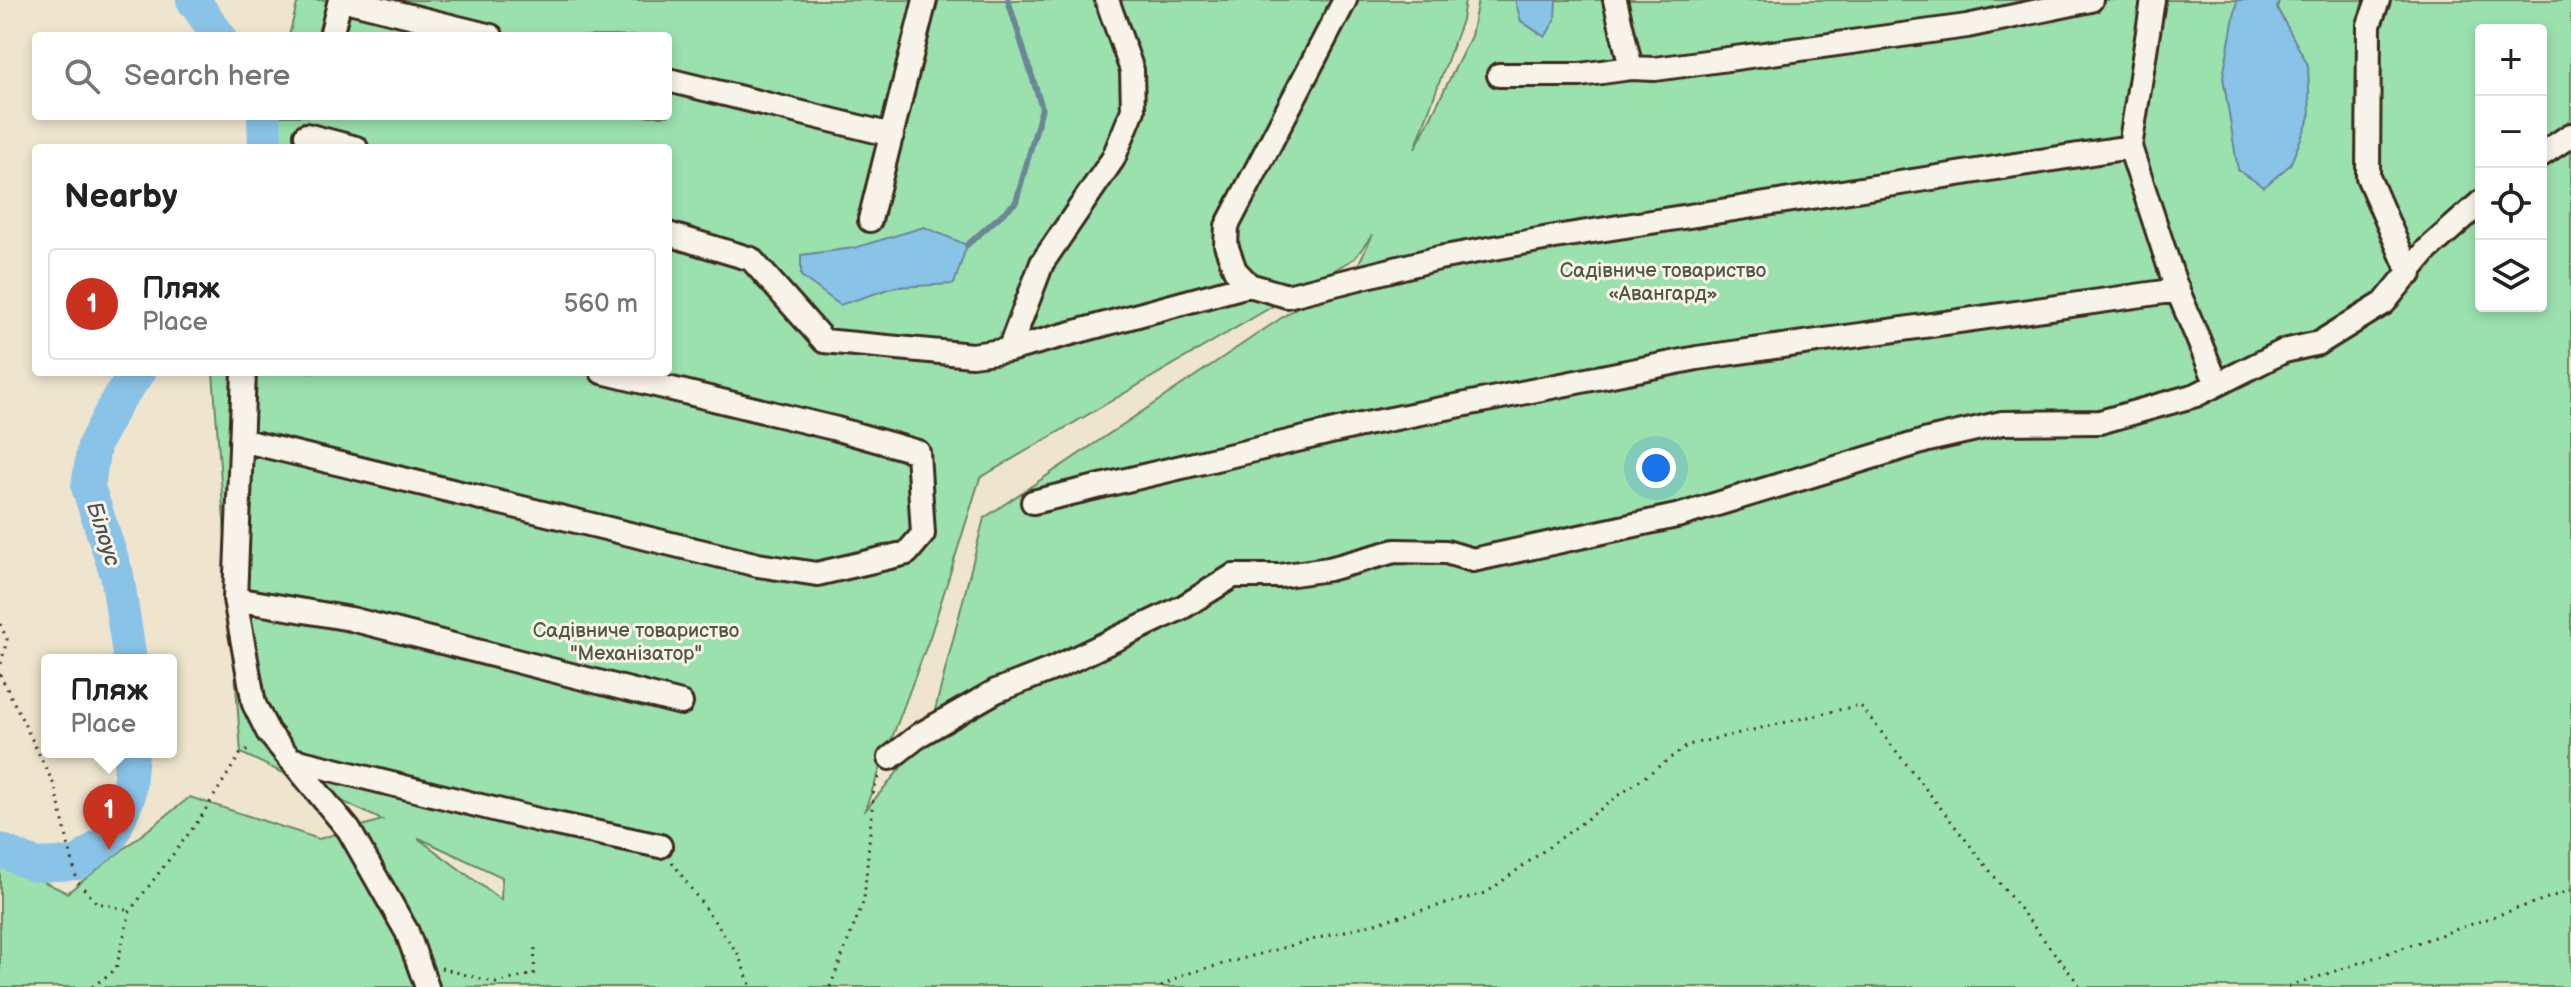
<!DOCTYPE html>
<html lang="en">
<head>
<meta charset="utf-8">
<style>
  :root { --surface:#fff; --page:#f6f6f6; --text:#222; --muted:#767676; --line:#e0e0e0; --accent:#c8321e }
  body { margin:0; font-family:"Balsamiq Sans",sans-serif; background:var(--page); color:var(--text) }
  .controls { position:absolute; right:24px; top:24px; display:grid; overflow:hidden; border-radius:8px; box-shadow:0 4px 12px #0003 }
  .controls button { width:72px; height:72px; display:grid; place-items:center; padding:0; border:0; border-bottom:2px solid var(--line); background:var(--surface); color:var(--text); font:40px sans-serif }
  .you { position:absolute; left:1656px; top:468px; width:28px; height:28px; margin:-20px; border:6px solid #fff; border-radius:50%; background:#1a73e8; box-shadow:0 0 0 12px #1a73e833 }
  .badge { display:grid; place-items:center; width:52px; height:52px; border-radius:50%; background:var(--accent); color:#fff; font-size:26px; font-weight:700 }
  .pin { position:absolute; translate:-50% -66px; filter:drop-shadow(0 2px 4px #0008) }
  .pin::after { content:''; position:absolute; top:42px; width:28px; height:24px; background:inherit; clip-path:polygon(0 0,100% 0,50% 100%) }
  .popup { position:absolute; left:41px; top:654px; width:136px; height:104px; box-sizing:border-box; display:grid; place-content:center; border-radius:8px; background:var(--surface); filter:drop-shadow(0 2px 6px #0005); font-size:26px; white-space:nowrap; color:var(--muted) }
  .popup b { font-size:30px; color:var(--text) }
  .popup::after { content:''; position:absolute; left:50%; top:100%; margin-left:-16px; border:16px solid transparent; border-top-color:var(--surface) }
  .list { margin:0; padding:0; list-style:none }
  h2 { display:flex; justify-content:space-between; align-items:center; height:104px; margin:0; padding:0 32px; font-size:34px }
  h2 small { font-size:26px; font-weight:400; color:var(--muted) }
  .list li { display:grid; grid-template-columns:52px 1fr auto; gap:24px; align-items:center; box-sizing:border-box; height:112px; margin:0 16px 16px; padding:0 16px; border:2px solid var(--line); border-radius:8px }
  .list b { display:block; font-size:30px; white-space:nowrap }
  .list p { margin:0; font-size:26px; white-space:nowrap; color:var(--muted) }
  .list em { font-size:26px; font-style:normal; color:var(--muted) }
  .icon { flex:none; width:44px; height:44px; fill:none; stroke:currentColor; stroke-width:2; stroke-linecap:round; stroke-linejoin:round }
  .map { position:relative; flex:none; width:2571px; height:987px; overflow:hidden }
  .search { position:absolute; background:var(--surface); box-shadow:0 4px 12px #0003; left:32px; top:32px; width:640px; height:88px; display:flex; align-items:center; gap:20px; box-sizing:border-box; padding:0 28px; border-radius:8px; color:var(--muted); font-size:30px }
  .panel { position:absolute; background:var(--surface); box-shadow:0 4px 12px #0003; left:32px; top:144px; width:640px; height:232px; border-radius:8px }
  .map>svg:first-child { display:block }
  .green { fill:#9be1ad; stroke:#6b8666; stroke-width:2; fill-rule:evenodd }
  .water { fill:#8ac3e8; stroke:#6a8697; stroke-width:2 }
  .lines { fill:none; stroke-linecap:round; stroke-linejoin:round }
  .stream { stroke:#6a8697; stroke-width:6 }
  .river { stroke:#8ac3e8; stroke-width:34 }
  .minor-casing { stroke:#3b2a1e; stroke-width:28 }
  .path { stroke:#3b2a1e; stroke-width:3; stroke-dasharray:2 6; stroke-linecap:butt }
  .minor { stroke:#f7f3e8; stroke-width:22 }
  .labels { text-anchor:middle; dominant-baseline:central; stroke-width:6; stroke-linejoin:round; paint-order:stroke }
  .park-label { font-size:20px; fill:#535842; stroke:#f7f3e8 }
  .water-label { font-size:22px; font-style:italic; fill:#4f5050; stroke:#f7f3e8 }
</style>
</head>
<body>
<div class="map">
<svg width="2571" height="987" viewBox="0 0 2571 987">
  <rect width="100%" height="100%" fill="#efe5ce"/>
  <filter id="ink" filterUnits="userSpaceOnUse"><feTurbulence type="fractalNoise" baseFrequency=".0125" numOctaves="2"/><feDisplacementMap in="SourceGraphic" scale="16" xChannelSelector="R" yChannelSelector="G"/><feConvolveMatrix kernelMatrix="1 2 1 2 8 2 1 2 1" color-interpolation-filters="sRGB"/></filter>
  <g filter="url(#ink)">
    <!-- green -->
    <path class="green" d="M 298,0 L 1465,0 L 1462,20 L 1415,149 L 1471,36 L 1478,0 L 2571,0 L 2571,987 L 0,987 L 0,860 L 67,893 L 190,797 L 319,839 L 382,820 L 241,753 L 213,372 L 668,372 L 668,148 L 259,148 L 268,116 L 668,116 L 668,36 L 289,36 ZM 2481,30 L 2541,30 L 2541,306 L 2481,306 ZM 1373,234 L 1357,267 L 984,518 L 929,734 L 864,812 L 930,637 L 980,478 L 1355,258 ZM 419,838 L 502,877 L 501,900 L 419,839 Z"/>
    <!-- water -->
    <path class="water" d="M 1515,0 L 1556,0 L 1555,20 L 1545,37 L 1521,21 Z
      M 2237,0 L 2279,0 L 2277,8 L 2308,65 L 2310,117 L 2290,165 L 2264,187 L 2238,170 L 2223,77 Z
      M 924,227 L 967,245 L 954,284 L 895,287 L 840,305 L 801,276 L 801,255 L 854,248 Z"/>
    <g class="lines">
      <!-- stream -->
      <path class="stream" d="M 967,245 L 1016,202 L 1042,108 L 1008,0"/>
      <!-- river -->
      <path class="river" d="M 193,0 L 219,36
        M 264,116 L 265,148
        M 130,660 L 117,575 L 88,487 L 94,445 L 118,399 L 139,372
        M 0,850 L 35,865 L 78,863 L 111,837 L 128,798 L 132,752"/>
      <defs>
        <path id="minor" d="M 345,0 L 491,36
          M 1345,0 L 1227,226 L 1226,245 L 1235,270 L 1249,285 L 1287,296 L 1439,258 L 1555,237 L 2130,147
          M 1615,0 L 1631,68 L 1655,69 L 1967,26 L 2091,0
          M 2153,0 L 2130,147 L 2175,284 L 2217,384
          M 2378,0 L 2369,25 L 2368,177 L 2410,274
          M 331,36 L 340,0
          M 1499,75 L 1580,75 L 1631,68
          M 668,80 L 892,135
          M 306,135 L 356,148
          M 2541,155 L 2571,135
          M 870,220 L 925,0
          M 668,234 L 751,259 L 824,341 L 972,355 L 1009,350 L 1042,263 L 1113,159 L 1133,110 L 1132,70 L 1107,0
          M 1009,350 L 1249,285
          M 244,372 L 235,599 L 254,704 L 268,732 L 349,830 L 407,932 L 427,987
          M 241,440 L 758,565 L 817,574 L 907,553 L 923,534 L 918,452 L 837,429 L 602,372
          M 1033,502 L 1356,426 L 1697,358 L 2178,290
          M 235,599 L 351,619 L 681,703
          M 890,758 L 921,734 L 996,691 L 1055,668 L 1183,607 L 1233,576 L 1279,576 L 1329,569 L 1395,551 L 1446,552 L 1473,560 L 1681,515 L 1928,440 L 2002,423 L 2100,422 L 2196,395 L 2284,351 L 2319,343 L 2384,303 L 2427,250 L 2481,202
          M 290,759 L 542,821 L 660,846"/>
      </defs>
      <!-- minor casing -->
      <use href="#minor" class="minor-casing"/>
      <!-- path -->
      <path class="path" d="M 0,624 L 7,639 L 0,668
        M 0,674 L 55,787 L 77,881 L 97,903 L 128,910
        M 672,862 L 738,954 L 751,987
        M 441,968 L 496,983 L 534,974 L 535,945
        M 92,987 L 116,969 L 130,911 L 199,820 L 241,753 L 253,748
        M 830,987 L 864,900 L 874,786 L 880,776
        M 1161,987 L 1182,975 L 1486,893 L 1688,745 L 1860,705 L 2081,987
        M 2289,987 L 2571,890"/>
      <!-- minor -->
      <use href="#minor" class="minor"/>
    </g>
  </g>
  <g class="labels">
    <!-- park labels -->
    <g class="park-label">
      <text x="1663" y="271">Садівниче товариство<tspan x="1663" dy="23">«Авангард»</tspan></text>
      <text x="636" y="631">Садівниче товариство<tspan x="636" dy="23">"Механізатор"</tspan></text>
    </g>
    <!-- water labels -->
    <g class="water-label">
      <text transform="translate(103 534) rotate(72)">Білоус</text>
    </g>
  </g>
</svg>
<div class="controls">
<button>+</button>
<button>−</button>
<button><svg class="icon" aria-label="locate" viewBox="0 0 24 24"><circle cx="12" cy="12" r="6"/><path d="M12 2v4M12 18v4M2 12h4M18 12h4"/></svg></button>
<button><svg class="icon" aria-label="layers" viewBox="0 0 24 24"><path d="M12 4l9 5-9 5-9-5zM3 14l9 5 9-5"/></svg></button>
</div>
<div class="you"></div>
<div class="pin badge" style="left:109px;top:850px">1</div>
<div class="popup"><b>Пляж</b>Place</div>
<div class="search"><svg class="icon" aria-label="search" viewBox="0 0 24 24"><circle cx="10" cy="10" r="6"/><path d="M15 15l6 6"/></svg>Search here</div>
<section class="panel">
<h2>Nearby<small></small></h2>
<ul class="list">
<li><span class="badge">1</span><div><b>Пляж</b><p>Place</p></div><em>560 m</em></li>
</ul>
</section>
</div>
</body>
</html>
